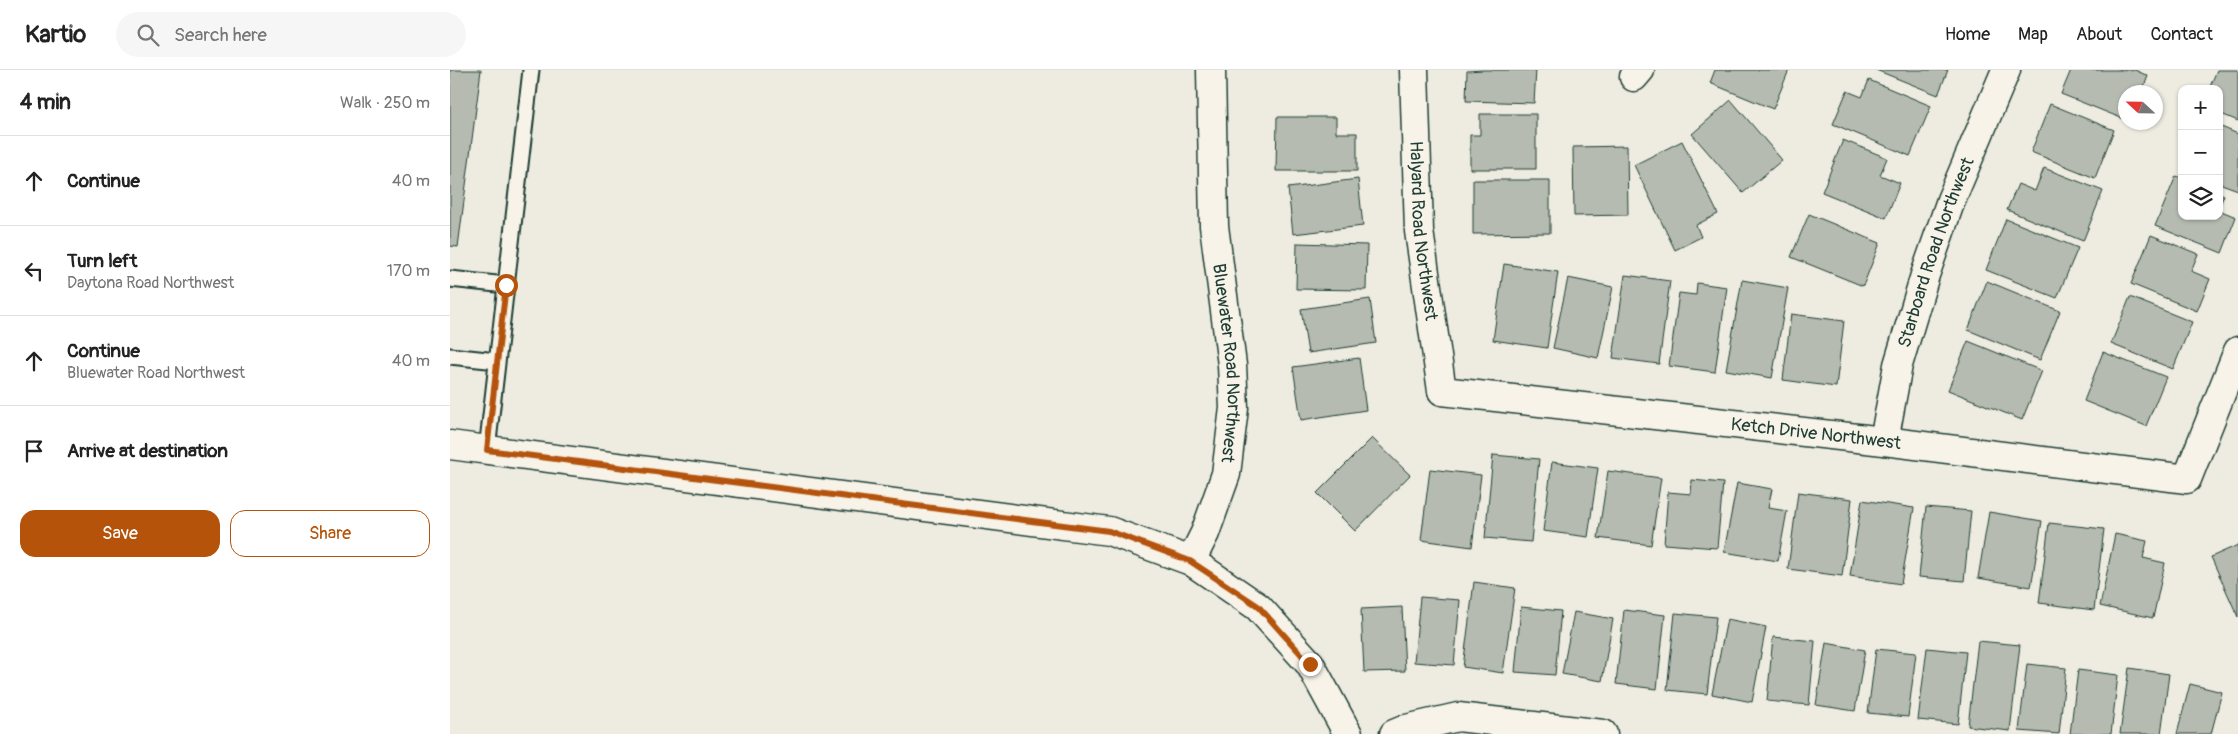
<!DOCTYPE html>
<html lang="en">
<head>
<meta charset="utf-8">
<style>
  :root { --surface:#fff; --page:#f6f6f6; --text:#222; --muted:#767676; --line:#e0e0e0; --accent:#b45309 }
  body { margin:0; font-family:Pangolin,sans-serif; background:var(--page); color:var(--text) }
  .controls { position:absolute; right:15px; top:15px; display:grid; overflow:hidden; border-radius:10px; box-shadow:0 1px 4px #0004 }
  .controls button { width:45px; height:45px; display:grid; place-items:center; padding:0; border:0; border-bottom:1px solid var(--line); background:var(--surface); color:var(--text); font:25px sans-serif }
  .compass { position:absolute; left:1668px; top:15px; width:45px; height:45px; border-radius:50%; background:var(--surface); box-shadow:0 1px 4px #0004; rotate:292deg }
  .stop { position:absolute; width:15px; height:15px; margin:-11px; border:4px solid #b45309; border-radius:50%; background:#fff }
  .stop.end { background:#b45309; border-color:#fff; box-shadow:0 1px 5px #0008 }
  .list { margin:0; padding:0; list-style:none }
  h2 { display:flex; justify-content:space-between; align-items:center; height:65px; margin:0; padding:0 20px; font-size:21px }
  h2 small { font-size:16px; font-weight:400; color:var(--muted) }
  .list li { display:grid; grid-template-columns:32px 1fr auto; gap:15px; align-items:center; box-sizing:border-box; height:90px; padding:0 20px; border-top:1px solid var(--line) }
  .list b { display:block; font-size:19px; white-space:nowrap }
  .list p { margin:0; font-size:16px; white-space:nowrap; color:var(--muted) }
  .list em { font-size:16px; font-style:normal; color:var(--muted) }
  .actions { display:flex; gap:10px; padding:15px 20px }
  .actions a { flex:1; padding:11px 0; border:1px solid var(--accent); border-radius:15px; text-align:center; font-size:18px; color:var(--accent) }
  .actions .main { background:var(--accent); color:#fff }
  .icon { flex:none; width:28px; height:28px; fill:none; stroke:currentColor; stroke-width:2; stroke-linecap:round; stroke-linejoin:round }
  .map { position:relative; flex:none; width:1788px; height:664px; overflow:hidden }
  header { display:flex; align-items:center; gap:30px; box-sizing:border-box; height:70px; padding:0 25px; background:var(--surface); border-bottom:1px solid var(--line) }
  header strong { font-size:24px }
  nav { display:flex; gap:28px; margin-inline-start:auto; font-size:18px }
  .search { width:350px; height:45px; background:var(--page); display:flex; align-items:center; gap:12px; box-sizing:border-box; padding:0 18px; border-radius:28px; color:var(--muted); font-size:19px }
  main { display:flex }
  aside { flex:1; background:var(--surface) }
  .map>svg:first-child { display:block }
  .building { fill:#b5bbb0; stroke:#1f3d34 }
  .lines { fill:none; stroke-linecap:round; stroke-linejoin:round }
  .service-casing { stroke:#1f3d34; stroke-width:19 }
  .minor-casing { stroke:#1f3d34; stroke-width:31 }
  .service { stroke:#f7f3e8; stroke-width:15 }
  .minor { stroke:#f7f3e8; stroke-width:28 }
  .route { stroke:#b45309; stroke-width:6 }
  .labels { text-anchor:middle; dominant-baseline:central; stroke-width:4.5; stroke-linejoin:round; paint-order:stroke }
  .street-label { font-size:18px; fill:#1f3d34; stroke:#f7f3e8 }
</style>
</head>
<body>
<header>
<strong>Kartio</strong>
<div class="search"><svg class="icon" aria-label="search" viewBox="0 0 24 24"><circle cx="10" cy="10" r="6"/><path d="M15 15l6 6"/></svg>Search here</div>
<nav><a>Home</a><a>Map</a><a>About</a><a>Contact</a></nav>
</header>
<main>
<aside>
<h2>4 min<small>Walk · 250 m</small></h2>
<ul class="list">
<li><svg class="icon" aria-label="ahead" viewBox="0 0 24 24"><path d="M12 20V5M6 11l6-6 6 6"/></svg><div><b>Continue</b></div><em>40 m</em></li>
<li><svg class="icon" aria-label="left" viewBox="0 0 24 24"><path d="M17 20v-9H6M10 6l-5 5 5 5"/></svg><div><b>Turn left</b><p>Daytona Road Northwest</p></div><em>170 m</em></li>
<li><svg class="icon" aria-label="ahead" viewBox="0 0 24 24"><path d="M12 20V5M6 11l6-6 6 6"/></svg><div><b>Continue</b><p>Bluewater Road Northwest</p></div><em>40 m</em></li>
<li><svg class="icon" aria-label="arrive" viewBox="0 0 24 24"><path d="M6 21V4h12l-3 4 3 4H6"/></svg><div><b>Arrive at destination</b></div></li>
</ul>
<div class="actions"><a class="main">Save</a><a>Share</a></div>
</aside>
<div class="map">
<svg width="1788" height="664" viewBox="0 0 1788 664">
  <rect width="100%" height="100%" fill="#eeece1"/>
  <filter id="ink" filterUnits="userSpaceOnUse"><feTurbulence type="fractalNoise" baseFrequency=".02" numOctaves="2"/><feDisplacementMap in="SourceGraphic" scale="10" xChannelSelector="R" yChannelSelector="G"/><feConvolveMatrix kernelMatrix="1 2 1 2 8 2 1 2 1" color-interpolation-filters="sRGB"/></filter>
  <g filter="url(#ink)">
    <!-- building -->
    <path class="building" d="M 0,0 L 31,0 L 8,177 L 0,176 Z
      M 1032,0 L 1086,0 L 1084,33 L 1016,31 L 1017,1 Z
      M 1265,0 L 1339,0 L 1323,39 L 1260,13 Z
      M 1426,0 L 1498,0 L 1488,25 Z
      M 1621,0 L 1685,0 L 1698,6 L 1692,22 L 1676,22 L 1676,50 L 1611,24 Z
      M 1767,0 L 1788,0 L 1788,51 L 1769,43 L 1769,19 L 1759,19 Z
      M 1419,10 L 1481,36 L 1460,86 L 1383,54 L 1397,21 L 1412,27 Z
      M 1281,30 L 1332,90 L 1293,123 L 1242,64 Z
      M 1600,34 L 1664,60 L 1645,108 L 1581,82 Z
      M 1030,44 L 1086,44 L 1086,99 L 1020,99 L 1020,65 L 1030,65 Z
      M 827,47 L 886,47 L 886,63 L 907,63 L 907,101 L 826,101 Z
      M 1769,56 L 1788,64 L 1788,120 L 1769,113 Z
      M 1393,70 L 1437,88 L 1430,105 L 1450,113 L 1436,148 L 1372,122 Z
      M 1232,71 L 1268,144 L 1246,155 L 1251,167 L 1225,180 L 1184,95 Z
      M 1177,76 L 1178,145 L 1124,146 L 1123,77 Z
      M 1594,98 L 1653,121 L 1633,171 L 1557,140 L 1568,114 L 1585,121 Z
      M 1726,106 L 1732,108 L 1732,146 L 1769,146 L 1769,140 L 1786,147 L 1772,183 L 1705,156 Z
      M 908,109 L 913,156 L 843,164 L 838,118 Z
      M 1023,110 L 1100,110 L 1100,163 L 1023,164 Z
      M 1769,123 L 1774,125 L 1769,137 Z
      M 1359,144 L 1430,173 L 1413,216 L 1341,187 Z
      M 1556,149 L 1628,178 L 1607,228 L 1536,200 Z
      M 1701,165 L 1748,184 L 1741,201 L 1760,209 L 1747,241 L 1681,214 Z
      M 847,173 L 917,175 L 916,220 L 846,219 Z
      M 1054,194 L 1108,202 L 1097,278 L 1043,270 Z
      M 1175,205 L 1220,211 L 1209,294 L 1163,288 Z
      M 1118,208 L 1163,217 L 1148,288 L 1103,278 Z
      M 1292,210 L 1338,218 L 1322,308 L 1276,300 Z
      M 1537,211 L 1610,241 L 1590,290 L 1518,260 Z
      M 1247,213 L 1277,217 L 1265,302 L 1219,296 L 1229,223 L 1246,225 Z
      M 1680,227 L 1742,252 L 1723,299 L 1661,274 Z
      M 920,229 L 926,273 L 858,283 L 851,239 Z
      M 1341,244 L 1394,251 L 1386,317 L 1333,310 Z
      M 1518,271 L 1592,301 L 1572,350 L 1498,320 Z
      M 1653,282 L 1716,307 L 1696,356 L 1634,331 Z
      M 909,288 L 916,340 L 851,350 L 843,297 Z
      M 922,368 L 960,405 L 905,461 L 867,423 Z
      M 1043,385 L 1089,389 L 1081,472 L 1035,468 Z
      M 1102,392 L 1148,398 L 1138,467 L 1093,461 Z
      M 980,399 L 1031,405 L 1022,477 L 971,470 Z
      M 1158,401 L 1211,408 L 1201,475 L 1148,468 Z
      M 1242,410 L 1273,413 L 1267,478 L 1214,474 L 1218,422 L 1241,424 Z
      M 1287,413 L 1322,419 L 1318,438 L 1337,441 L 1328,491 L 1274,482 Z
      M 1348,422 L 1402,429 L 1392,506 L 1338,499 Z
      M 1412,430 L 1464,438 L 1451,514 L 1400,506 Z
      M 1476,437 L 1521,441 L 1514,511 L 1469,507 Z
      M 1539,442 L 1592,451 L 1581,517 L 1528,508 Z
      M 1599,453 L 1654,459 L 1644,540 L 1589,533 Z
      M 1665,464 L 1697,471 L 1693,488 L 1715,493 L 1703,548 L 1650,536 Z
      M 1788,475 L 1788,547 L 1761,487 Z
      M 1024,512 L 1065,518 L 1053,603 L 1013,597 Z
      M 970,527 L 1010,530 L 1004,595 L 964,592 Z
      M 952,537 L 955,601 L 914,602 L 911,539 Z
      M 1071,537 L 1111,541 L 1105,605 L 1065,602 Z
      M 1174,540 L 1215,545 L 1207,619 L 1166,614 Z
      M 1124,542 L 1163,549 L 1152,611 L 1112,604 Z
      M 1225,543 L 1266,547 L 1257,624 L 1217,620 Z
      M 1277,549 L 1316,557 L 1302,632 L 1262,624 Z
      M 1323,567 L 1365,571 L 1359,635 L 1317,631 Z
      M 1528,571 L 1570,575 L 1560,661 L 1518,656 Z
      M 1376,573 L 1415,580 L 1405,641 L 1366,635 Z
      M 1477,578 L 1516,582 L 1508,654 L 1468,650 Z
      M 1426,579 L 1466,583 L 1458,647 L 1418,643 Z
      M 1577,594 L 1616,598 L 1609,664 L 1569,661 Z
      M 1679,598 L 1719,604 L 1711,664 L 1670,664 Z
      M 1628,600 L 1668,605 L 1661,664 L 1620,664 Z
      M 1740,614 L 1772,622 L 1761,664 L 1727,664 Z"/>
    <g class="lines">
      <defs>
        <path id="service" d="M 0,209 L 56,215
          M 0,286 L 47,291
          M 37,380 L 81,0"/>
        <g id="minor">
          <path id="s1" d="M 761,0 L 764,156 L 782,295 L 784,338 L 776,404 L 755,463 L 741,491 L 808,537 L 860,594 L 898,664"/>
          <path id="s2" d="M 964,0 L 969,161 L 992,321 L 1434,371 L 1737,409 L 1788,281"/>
          <path d="M 1184,7 L 1190,0"/>
          <path id="s3" d="M 1434,371 L 1448,295 L 1475,205 L 1501,130 L 1556,0"/>
          <path d="M 0,375 L 659,461 L 741,491"/>
          <path d="M 944,664 L 956,659 L 1008,647 L 1153,664"/>
        </g>
      </defs>
      <!-- service casing -->
      <use href="#service" class="service-casing"/>
      <!-- minor casing -->
      <use href="#minor" class="minor-casing"/>
      <!-- service -->
      <use href="#service" class="service"/>
      <!-- minor -->
      <use href="#minor" class="minor"/>
    </g>
  </g>
  <g class="lines" filter="url(#ink)">
    <!-- route -->
    <path class="route" d="M 56,215 L 37,380 L 659,461 L 740,491 L 808,536 L 860,594"/>
  </g>
  <g class="labels">
    <!-- street labels -->
    <g class="street-label">
      <text stroke="none"><textPath href="#s2" startOffset="161">Halyard Road Northwest</textPath></text>
      <text stroke="none"><textPath href="#s3" startOffset="196">Starboard Road Northwest</textPath></text>
      <text stroke="none"><textPath href="#s1" startOffset="294">Bluewater Road Northwest</textPath></text>
      <text stroke="none"><textPath href="#s2" startOffset="699">Ketch Drive Northwest</textPath></text>
    </g>
  </g>
</svg>
<div class="controls">
<button>+</button>
<button>−</button>
<button><svg class="icon" aria-label="layers" viewBox="0 0 24 24"><path d="M12 4l9 5-9 5-9-5zM3 14l9 5 9-5"/></svg></button>
</div>
<svg class="compass" viewBox="-18 -18 36 36"><path d="M0-13l5 13h-10z" fill="#e53935"/><path d="M0 13l5-13h-10z" fill="#767676"/></svg>
<div class="stop" style="left:56px;top:215px"></div>
<div class="stop end" style="left:860px;top:594px"></div>
</div>
</main>
</body>
</html>
